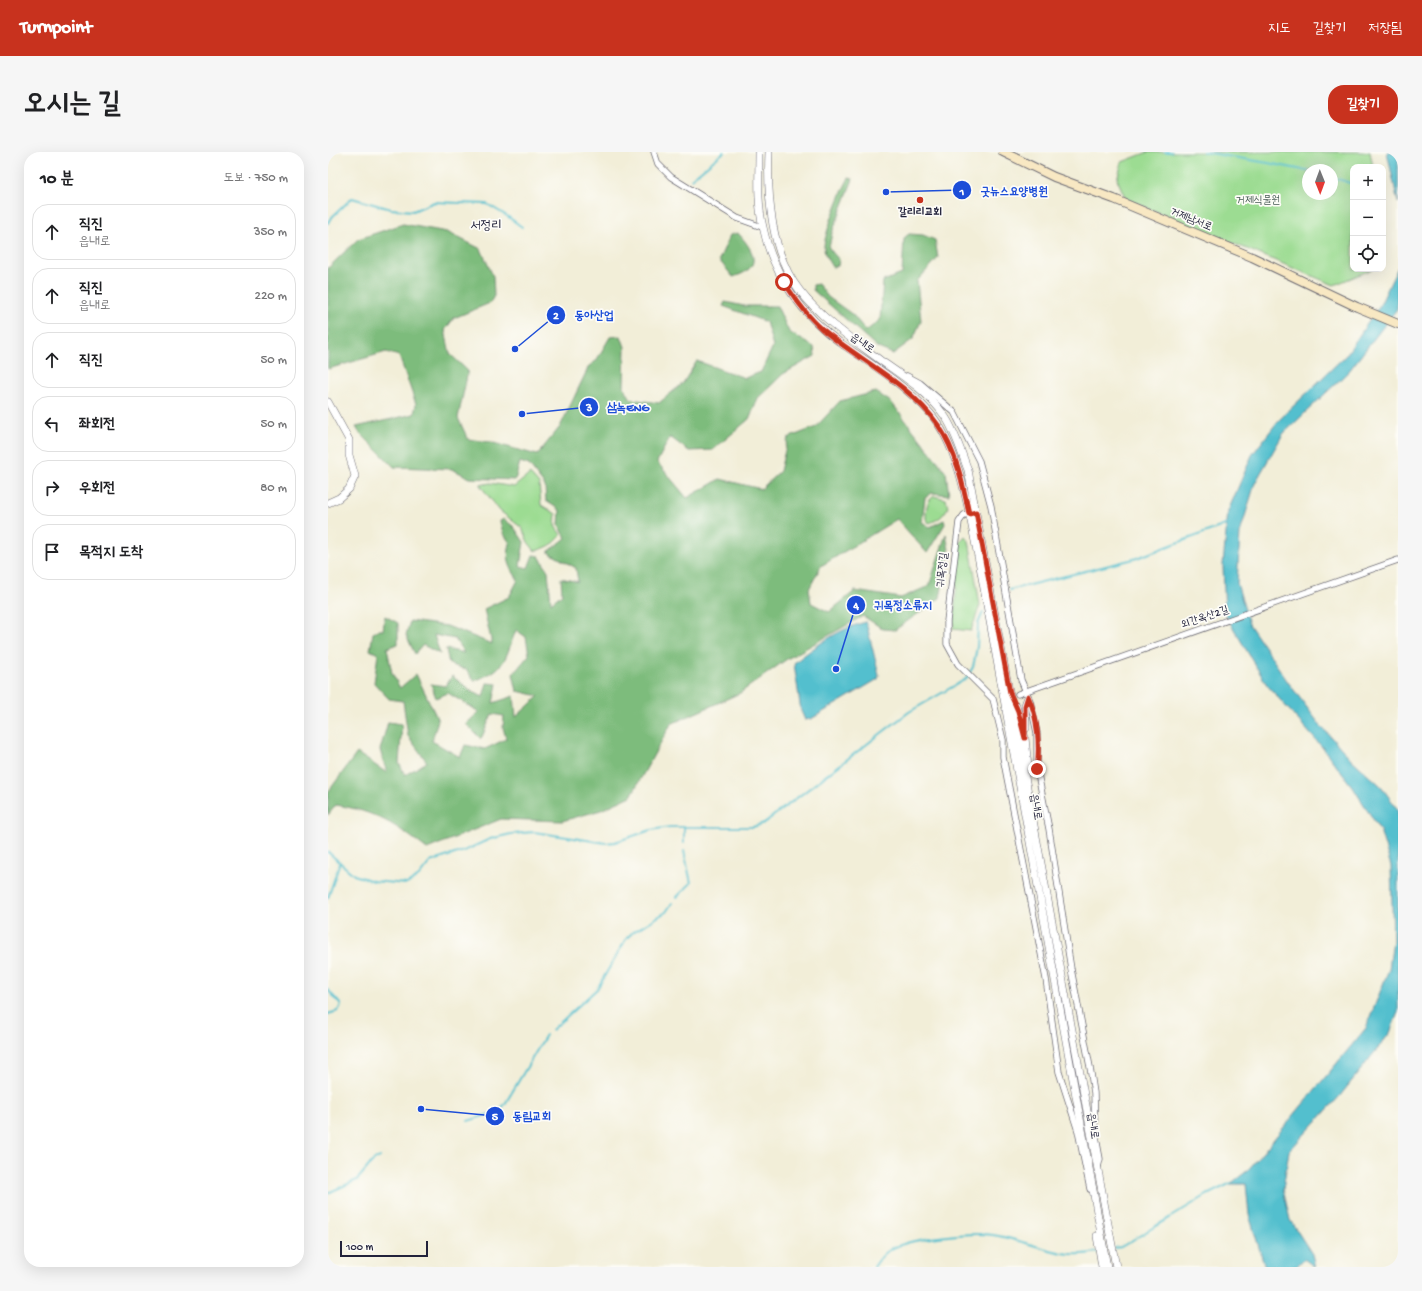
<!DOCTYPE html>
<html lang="ko">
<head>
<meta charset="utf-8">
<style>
  :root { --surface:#fff; --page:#f6f6f6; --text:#202124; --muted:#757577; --line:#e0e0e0; --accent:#c8321e }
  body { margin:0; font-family:"Gochi Hand","Poor Story",sans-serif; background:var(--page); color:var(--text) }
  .controls { position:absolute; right:12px; top:12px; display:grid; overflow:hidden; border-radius:8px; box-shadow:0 4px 16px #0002 }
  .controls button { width:36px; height:36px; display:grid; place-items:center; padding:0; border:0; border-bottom:1px solid var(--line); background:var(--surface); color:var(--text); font:20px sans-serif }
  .compass { position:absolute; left:974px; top:12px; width:36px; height:36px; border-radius:50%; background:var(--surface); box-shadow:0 4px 16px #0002; rotate:179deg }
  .scale { position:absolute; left:12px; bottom:10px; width:88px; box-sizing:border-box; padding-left:4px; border:2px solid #22223b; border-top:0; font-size:11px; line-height:14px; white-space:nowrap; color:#22223b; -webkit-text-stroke:3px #fdfcf7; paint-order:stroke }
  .stop { position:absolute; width:12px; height:12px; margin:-9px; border:3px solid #c8321e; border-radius:50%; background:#fff }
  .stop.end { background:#c8321e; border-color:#fff; box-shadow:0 1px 4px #0008 }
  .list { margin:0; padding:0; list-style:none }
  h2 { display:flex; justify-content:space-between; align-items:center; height:52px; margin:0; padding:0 16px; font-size:17px }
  h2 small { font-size:13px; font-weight:400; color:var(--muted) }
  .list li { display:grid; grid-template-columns:26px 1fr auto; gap:12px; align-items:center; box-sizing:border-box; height:56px; margin:0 8px 8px; padding:0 8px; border:1px solid var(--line); border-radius:16px }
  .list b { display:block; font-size:15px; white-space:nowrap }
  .list p { margin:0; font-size:13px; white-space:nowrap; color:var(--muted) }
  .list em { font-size:13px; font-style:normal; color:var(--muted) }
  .icon { flex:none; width:22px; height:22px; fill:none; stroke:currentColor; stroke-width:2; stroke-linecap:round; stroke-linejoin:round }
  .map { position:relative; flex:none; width:1070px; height:1115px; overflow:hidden; border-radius:16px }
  header { display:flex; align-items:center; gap:24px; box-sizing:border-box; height:56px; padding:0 20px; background:var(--accent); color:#fff }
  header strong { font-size:19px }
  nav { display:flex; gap:22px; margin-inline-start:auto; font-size:14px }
  .intro { display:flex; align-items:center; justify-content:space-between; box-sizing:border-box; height:96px; padding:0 24px }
  h1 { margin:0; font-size:28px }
  .button { padding:10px 18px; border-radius:16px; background:var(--accent); color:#fff; font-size:14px; font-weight:700 }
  main { display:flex; gap:24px; padding:0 24px }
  aside { flex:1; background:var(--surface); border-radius:16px; box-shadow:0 4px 16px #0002 }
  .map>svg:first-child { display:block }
  .green { fill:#9cdc92; stroke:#5f7f66; fill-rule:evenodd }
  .forest { fill:#7dbc7c; stroke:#506f5c }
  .water { fill:#53bfce; stroke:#3a7084 }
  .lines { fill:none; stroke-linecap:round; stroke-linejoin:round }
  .stream { stroke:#53bfce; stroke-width:2 }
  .minor-casing { stroke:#6b6972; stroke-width:7 }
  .tertiary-casing { stroke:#6b6972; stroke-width:8 }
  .secondary-casing { stroke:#6b6972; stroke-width:10 }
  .minor { stroke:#fff; stroke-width:5.5 }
  .tertiary { stroke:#fff; stroke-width:7 }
  .secondary { stroke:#f8e8c3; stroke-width:8 }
  .route { stroke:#c8321e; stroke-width:5 }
  .poi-dot { fill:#c8321e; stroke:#fdfcf7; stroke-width:1.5 }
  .labels { text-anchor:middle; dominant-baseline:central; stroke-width:3.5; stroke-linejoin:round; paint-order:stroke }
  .park-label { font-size:11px; fill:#475a55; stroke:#fdfcf7 }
  .poi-label { font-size:11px; font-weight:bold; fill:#22223b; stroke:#fdfcf7 }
  .street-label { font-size:11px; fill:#22223b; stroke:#fdfcf7 }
  .quarter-label { font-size:13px; fill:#22223b; stroke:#fdfcf7 }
  .leader { fill:none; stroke:#1d4ed8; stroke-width:1.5 }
  .callout-dot { fill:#1d4ed8; stroke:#fdfcf7; stroke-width:1.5 }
  .mark-label { font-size:12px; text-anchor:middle; font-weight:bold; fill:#fff }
  .callout-label { font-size:12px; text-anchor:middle; font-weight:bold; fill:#1d4ed8; stroke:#fdfcf7; stroke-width:3.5; stroke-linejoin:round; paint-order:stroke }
</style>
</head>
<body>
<header>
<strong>Turnpoint</strong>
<nav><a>지도</a><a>길찾기</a><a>저장됨</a></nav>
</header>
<div class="intro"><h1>오시는 길</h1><a class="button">길찾기</a></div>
<main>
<aside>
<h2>10 분<small>도보 · 750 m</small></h2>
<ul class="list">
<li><svg class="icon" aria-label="ahead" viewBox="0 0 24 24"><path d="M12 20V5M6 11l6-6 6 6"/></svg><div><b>직진</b><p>읍내로</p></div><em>350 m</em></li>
<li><svg class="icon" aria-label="ahead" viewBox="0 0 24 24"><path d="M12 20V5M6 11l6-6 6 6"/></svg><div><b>직진</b><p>읍내로</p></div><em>220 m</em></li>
<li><svg class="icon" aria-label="ahead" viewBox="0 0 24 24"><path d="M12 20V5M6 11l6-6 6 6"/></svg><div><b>직진</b></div><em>50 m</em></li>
<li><svg class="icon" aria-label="left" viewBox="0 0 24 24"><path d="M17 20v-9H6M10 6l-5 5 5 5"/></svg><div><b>좌회전</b></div><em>50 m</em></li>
<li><svg class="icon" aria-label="right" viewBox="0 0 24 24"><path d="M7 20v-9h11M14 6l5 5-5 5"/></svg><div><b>우회전</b></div><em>80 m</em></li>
<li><svg class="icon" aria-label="arrive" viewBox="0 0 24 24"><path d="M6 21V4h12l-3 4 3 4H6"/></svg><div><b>목적지 도착</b></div></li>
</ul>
</aside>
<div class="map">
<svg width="1070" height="1115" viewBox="0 0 1070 1115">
  <rect width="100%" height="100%" fill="#fdfcf7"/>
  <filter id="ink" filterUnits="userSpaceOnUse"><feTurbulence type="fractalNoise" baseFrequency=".025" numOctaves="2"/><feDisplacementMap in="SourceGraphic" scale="8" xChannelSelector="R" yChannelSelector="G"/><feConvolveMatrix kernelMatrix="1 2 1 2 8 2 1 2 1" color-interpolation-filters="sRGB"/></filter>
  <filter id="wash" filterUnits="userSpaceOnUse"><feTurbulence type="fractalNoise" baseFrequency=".012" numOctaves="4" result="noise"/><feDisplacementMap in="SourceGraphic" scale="16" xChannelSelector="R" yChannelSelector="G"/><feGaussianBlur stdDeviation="0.9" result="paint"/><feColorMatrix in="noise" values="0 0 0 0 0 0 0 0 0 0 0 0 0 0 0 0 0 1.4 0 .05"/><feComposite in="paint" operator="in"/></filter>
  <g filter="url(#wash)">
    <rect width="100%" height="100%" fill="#f2eed8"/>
    <!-- green -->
    <path class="green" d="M 820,0 L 1042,0 L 1045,15 L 1025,15 L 1025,117 L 1045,117 L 1006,133 L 798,47 L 789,27 L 794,10 ZM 980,18 L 1004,18 L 1004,42 L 980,42 Z
      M 202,322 L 211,332 L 213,353 L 228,362 L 227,374 L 233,383 C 227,393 217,396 207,399 L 200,390 L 194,376 L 172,359 L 152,333 L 162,331 L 186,335 Z
      M 606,344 L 618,347 L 620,355 C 616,363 611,368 601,371 L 598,367 C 598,357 598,350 606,344 Z
      M 637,384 L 641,389 L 652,453 L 643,479 L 625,477 L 632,390 Z"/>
    <!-- forest -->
    <path class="forest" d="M 521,26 L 525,27 L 504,81 L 501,96 L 511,108 L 510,114 L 504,115 C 500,108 496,103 496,95 C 496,83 514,37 521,26 Z
      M 75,72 L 119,80 L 153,97 L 165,124 L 166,144 L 162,151 L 126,166 L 117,178 L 122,202 L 140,219 L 130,266 L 140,287 L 162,290 L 209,303 L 232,275 L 261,214 L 268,209 L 282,185 L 293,184 L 297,195 L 296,235 L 303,247 L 331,251 L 355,231 L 369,209 L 417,226 L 433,220 L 445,194 L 438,170 L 395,154 L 397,150 L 416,154 L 449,154 L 461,180 L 486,195 L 487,204 L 455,222 L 430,246 L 421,267 L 385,298 L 361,299 L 342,285 L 329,310 L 359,346 L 392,327 L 433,337 L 452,319 L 460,286 L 488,275 L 512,249 L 548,240 L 563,250 L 618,320 L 621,343 L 604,341 L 597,346 L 594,370 L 602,375 L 616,368 L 617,372 L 599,401 L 569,367 L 493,414 L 481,437 L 483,451 L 501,460 L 527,439 L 573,446 L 601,434 L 618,382 L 621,398 L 612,446 L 567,478 L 555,477 L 535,464 L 459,507 L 412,541 L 343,572 L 303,644 L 273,658 L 234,669 L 173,667 L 99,697 C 68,673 47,659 8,653 L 0,663 L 0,640 L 29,601 L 59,621 L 52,598 L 60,570 L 74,572 L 71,611 L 77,623 L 99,610 L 80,584 L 75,549 L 61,547 L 46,531 L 50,502 L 42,498 L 45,481 L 51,478 L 55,478 L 57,464 L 70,471 L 70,492 L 59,496 L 64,521 L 72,536 L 88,522 L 110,568 L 104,589 L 132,605 L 137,593 L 157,597 L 178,587 L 175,575 L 176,564 L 164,562 L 153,587 L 138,572 L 151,560 L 120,541 L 108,546 L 103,532 L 118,534 L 124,524 L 143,539 L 155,545 L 159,531 L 169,532 L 165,551 L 186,544 L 188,565 L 211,544 L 189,539 L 185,522 L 201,503 L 198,485 L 188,478 C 176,509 179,516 146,529 L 139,518 L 121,512 L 118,497 L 136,501 L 127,487 L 106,483 L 112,502 L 95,493 L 87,502 L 78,483 L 82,469 L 119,474 L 164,492 L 156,457 L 181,445 L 190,428 C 181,413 178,409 182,391 L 175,381 L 172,369 L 176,367 L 186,375 L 196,390 L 192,414 L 200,416 L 205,403 L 211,404 L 220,419 L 223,451 L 234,442 L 233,426 L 250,430 L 248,416 L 220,400 L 238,386 L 231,373 L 232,358 L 218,349 L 217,334 L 201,313 L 192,310 L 187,328 L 142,326 L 124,317 L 66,315 L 31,280 L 28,275 L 86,262 L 88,252 L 71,204 L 58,200 L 0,217 L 0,116 L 30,87 Z
      M 410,81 C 426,99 436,116 405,125 L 391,108 L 402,83 Z
      M 581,82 L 595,83 L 607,88 L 610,106 L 589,129 L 593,169 L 585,187 L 565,202 L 550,196 L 485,138 L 485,133 L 490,132 L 500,145 L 525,163 L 538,179 L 552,168 L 555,129 L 574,122 L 576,86 Z"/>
    <!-- water -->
    <path class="water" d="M 1059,0 L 1070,0 L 1070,51 Z
      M 1070,115 L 1069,157 L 1021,219 L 955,282 L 927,331 L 912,381 L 909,431 L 921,472 L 960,530 L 992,573 L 1024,608 L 1053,634 L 1070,658 L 1070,860 L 1062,881 L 1011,945 L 961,999 L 955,1037 L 962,1068 L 984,1102 L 987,1115 L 976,1107 L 968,1115 L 937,1115 L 921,1063 L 918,1032 L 902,1032 L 919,1019 L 941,993 L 1038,876 L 1061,817 L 1065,789 L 1063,714 L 1052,678 L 1026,637 L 994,595 L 939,533 L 897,462 L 895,413 L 900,359 L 924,303 L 950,269 L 1018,203 L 1052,153 Z
      M 538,470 L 551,523 L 550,527 L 483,567 L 477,568 L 473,559 L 466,511 C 488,494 511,476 538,470 Z"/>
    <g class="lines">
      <!-- stream -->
      <path class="stream" d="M 837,0 L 843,0
        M 875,0 L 940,11 L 980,19
        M 1004,25 L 1025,32
        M 363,27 L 396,0
        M 0,71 L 2,67 L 24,46 L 63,57 L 85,59 L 106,50 L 159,52 L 179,64 L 194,75
        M 1055,80 L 1056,85
        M 681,438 L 806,407 L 900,372
        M 356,691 L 356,676
        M 0,700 L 26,723 L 45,729 L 79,732 L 91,724 L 102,710 L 136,699 L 162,687 L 183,682 L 206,680 L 278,691 L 287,690 L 323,678 L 342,675 L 425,675 L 436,671 L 581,560 L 638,527 L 645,515 L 649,495 L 650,472 L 655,460
        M 349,745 L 363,731 L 356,699
        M 0,746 L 12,710
        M 0,838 L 13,853 L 10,859 L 0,862
        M 224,878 L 269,837 L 298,787 L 305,780 L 338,760 L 344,751
        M 140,969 L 171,959 L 177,952 L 218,883
        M 0,1041 L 29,1028 L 45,1009 L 52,1005
        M 787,1096 L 793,1095 L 879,1043 L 903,1031
        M 546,1115 C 550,1109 554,1103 560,1099 C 577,1086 643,1080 665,1083 C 701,1088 732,1109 769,1100"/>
    </g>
  </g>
  <g filter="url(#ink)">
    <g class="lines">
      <defs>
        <path id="minor" d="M 326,0 L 330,12 L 343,25 L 409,66 L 434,75
          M 579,224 L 592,231 L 626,260 L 651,309 L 663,354 L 693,528 L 702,549 L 709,581 L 709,617 L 721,677 L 743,817 L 762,915 L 766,941 L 767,980 L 772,1007 L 770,1015
          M 644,361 L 636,363 L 631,370 L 619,469 L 619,492 L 630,512 L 665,547 L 675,588 L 675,605 L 718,827 L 731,920 L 750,979 L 762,1037
          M 690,542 L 1070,408"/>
        <path id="tertiary" d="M 431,0 C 431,25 429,51 435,75 C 445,124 475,164 514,192 C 545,213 577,233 602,261 C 633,297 641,363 651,409 L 779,1115
          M 441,0 C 439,44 443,103 472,139 C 494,167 524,187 552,208 C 575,224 600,240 616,263 C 627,278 633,300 640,318 L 788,1115
          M 0,250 L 21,288 L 21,303 L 27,324 L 21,337 L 11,346 L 0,351
          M 688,554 L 697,586 L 700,614
          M 698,576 L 697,553 L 700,545
          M 769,1084 L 774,1115"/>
        <path id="secondary" d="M 675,0 L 726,25 L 786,47 L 924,105 L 1029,155 L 1070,172"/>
      </defs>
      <!-- minor casing -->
      <use href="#minor" class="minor-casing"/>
      <!-- tertiary casing -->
      <use href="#tertiary" class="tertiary-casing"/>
      <!-- secondary casing -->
      <use href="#secondary" class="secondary-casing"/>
      <!-- minor -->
      <use href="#minor" class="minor"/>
      <!-- tertiary -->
      <use href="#tertiary" class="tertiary"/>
      <!-- secondary -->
      <use href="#secondary" class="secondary"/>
    </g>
  </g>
  <g class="lines" filter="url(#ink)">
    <!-- route -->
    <path class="route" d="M 456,130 C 467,147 478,163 494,177 C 532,209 581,231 610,273 C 628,299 635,332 641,362 L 648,360 L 682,541 L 690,559 L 697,586 L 697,554 L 700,544 C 710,565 712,594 709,617"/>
  </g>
  <!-- markers -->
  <circle class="poi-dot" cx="592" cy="48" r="4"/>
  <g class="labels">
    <!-- park labels -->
    <g class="park-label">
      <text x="930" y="49">거제식물원</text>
    </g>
    <!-- poi labels -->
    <g class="poi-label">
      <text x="592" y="61">갈리리교회</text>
    </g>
    <!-- street labels -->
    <g class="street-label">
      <text transform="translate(863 68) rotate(23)">거제남서로</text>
      <text transform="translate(534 192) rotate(34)">읍내로</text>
      <text transform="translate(615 418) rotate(-84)">귀목정길</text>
      <text transform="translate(877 466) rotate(-19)">외간옥산2길</text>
      <text transform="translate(707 655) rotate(80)">읍내로</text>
      <text transform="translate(764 974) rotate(81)">읍내로</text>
    </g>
    <!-- quarter labels -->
    <g class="quarter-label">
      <text x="158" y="74">서정리</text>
    </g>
  </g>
  <!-- callouts -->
  <path class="leader" d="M558 40L634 38M187 197L228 163M194 262L261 255M508 517L528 453M93 957L167 964"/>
  <g class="callout-dot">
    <circle cx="558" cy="40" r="4"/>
    <circle cx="187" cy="197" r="4"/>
    <circle cx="194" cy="262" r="4"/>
    <circle cx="508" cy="517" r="4"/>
    <circle cx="93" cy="957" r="4"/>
    <circle cx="634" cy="38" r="10"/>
    <circle cx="228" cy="163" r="10"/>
    <circle cx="261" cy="255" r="10"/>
    <circle cx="528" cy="453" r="10"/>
    <circle cx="167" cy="964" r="10"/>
  </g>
  <g class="mark-label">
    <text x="634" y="43">1</text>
    <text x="228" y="167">2</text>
    <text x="261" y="259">3</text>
    <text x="528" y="457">4</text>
    <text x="167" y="968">5</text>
  </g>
  <g class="callout-label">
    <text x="686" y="43">굿뉴스요양병원</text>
    <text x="266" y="167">동아산업</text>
    <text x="300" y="259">삼녹ENG</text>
    <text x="575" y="457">귀목정소류지</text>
    <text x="204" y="968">동림교회</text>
  </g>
</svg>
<div class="controls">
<button>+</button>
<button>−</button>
<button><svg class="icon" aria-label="locate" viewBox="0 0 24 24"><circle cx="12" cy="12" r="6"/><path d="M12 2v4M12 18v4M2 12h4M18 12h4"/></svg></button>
</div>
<svg class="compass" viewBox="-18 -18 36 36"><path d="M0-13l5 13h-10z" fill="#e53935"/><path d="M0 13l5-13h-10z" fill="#757577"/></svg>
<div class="scale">100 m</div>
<div class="stop" style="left:456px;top:130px"></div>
<div class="stop end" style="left:709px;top:617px"></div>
</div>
</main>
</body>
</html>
